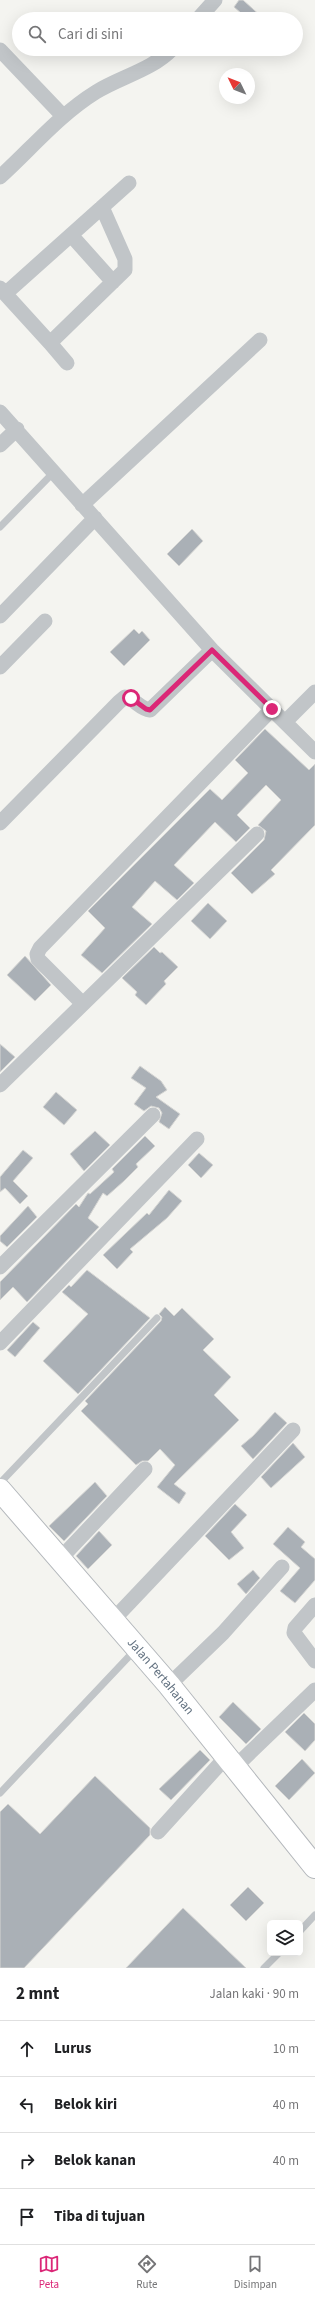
<!DOCTYPE html>
<html lang="id">
<head>
<meta charset="utf-8">
<style>
  :root { --surface:#fff; --page:#f2f2f2; --text:#202124; --muted:#757577; --line:#e0e0e0; --accent:#db2777 }
  body { margin:0; font-family:"Source Sans 3",sans-serif; background:var(--page); color:var(--text) }
  .controls { position:absolute; right:12px; bottom:12px; display:grid; overflow:hidden; border-radius:6px; box-shadow:0 4px 16px #0002 }
  .controls button { width:36px; height:36px; display:grid; place-items:center; padding:0; border:0; border-bottom:1px solid var(--line); background:var(--surface); color:var(--text); font:20px sans-serif }
  .compass { position:absolute; left:219px; top:68px; width:36px; height:36px; border-radius:50%; background:var(--surface); box-shadow:0 4px 16px #0002; rotate:313deg }
  .stop { position:absolute; width:12px; height:12px; margin:-9px; border:3px solid #db2777; border-radius:50%; background:#fff }
  .stop.end { background:#db2777; border-color:#fff; box-shadow:0 1px 4px #0008 }
  .list { margin:0; padding:0; list-style:none }
  h2 { display:flex; justify-content:space-between; align-items:center; height:52px; margin:0; padding:0 16px; font-size:17px }
  h2 small { font-size:13px; font-weight:400; color:var(--muted) }
  .list li { display:grid; grid-template-columns:26px 1fr auto; gap:12px; align-items:center; box-sizing:border-box; height:56px; padding:0 16px; border-top:1px solid var(--line) }
  .list b { display:block; font-size:15px; white-space:nowrap }
  .list em { font-size:13px; font-style:normal; color:var(--muted) }
  .icon { flex:none; width:22px; height:22px; fill:none; stroke:currentColor; stroke-width:2; stroke-linecap:round; stroke-linejoin:round }
  .map { position:relative; flex:none; width:315px; height:1968px; overflow:hidden }
  .search { position:absolute; background:var(--surface); box-shadow:0 4px 16px #0002; left:12px; right:12px; top:12px; height:44px; display:flex; align-items:center; gap:10px; box-sizing:border-box; padding:0 14px; border-radius:22px; color:var(--muted); font-size:15px }
  .sheet { height:276px; background:var(--surface) }
  nav { display:flex; justify-content:space-around; align-items:center; box-sizing:border-box; height:56px; border-top:1px solid var(--line); background:var(--surface); font-size:11px; color:var(--muted) }
  nav a { display:grid; justify-items:center; gap:2px }
  nav .on { color:var(--accent) }
  .map>svg:first-child { display:block }
  .building { fill:#aab0b6; stroke:#d5d5d3 }
  .lines { fill:none; stroke-linecap:round; stroke-linejoin:round }
  .primary-casing { stroke:#b4b8bc; stroke-width:24 }
  .lane { stroke:#c1c5c8; stroke-width:7 }
  .street { stroke:#c1c5c8; stroke-width:15 }
  .primary { stroke:#fff; stroke-width:22 }
  .route { stroke:#db2777; stroke-width:5 }
  .labels { text-anchor:middle; dominant-baseline:central; stroke-width:4; stroke-linejoin:round; paint-order:stroke }
  .street-label { font-size:13px; fill:#637281; stroke:#fff }
</style>
</head>
<body>
<div class="map">
<svg width="315" height="1968" viewBox="0 0 315 1968">
  <rect width="100%" height="100%" fill="#f4f4f0"/>
  <!-- building -->
  <path class="building" d="M 239,0 L 243,0 L 264,19 L 248,19 L 234,7 Z
    M 192,529 L 203,541 L 179,566 L 167,554 Z
    M 134,629 L 139,634 L 142,631 L 150,640 L 124,666 L 110,652 Z
    M 265,729 L 309,770 L 315,764 L 315,825 L 271,870 L 275,874 L 252,894 L 231,873 L 264,840 L 266,831 L 258,825 L 281,800 L 266,785 L 237,815 L 250,828 L 236,842 L 215,822 L 174,865 L 194,883 L 177,900 L 155,881 L 132,907 L 152,924 L 102,973 L 81,955 L 105,928 L 88,911 L 210,789 L 222,800 L 248,773 L 235,760 Z
    M 208,903 L 227,921 L 210,939 L 191,921 Z
    M 154,947 L 160,953 L 162,952 L 178,967 L 164,981 L 166,984 L 146,1005 L 135,995 L 137,992 L 122,978 Z
    M 25,956 L 51,985 L 35,1001 L 7,975 Z
    M 0,1044 L 15,1057 L 0,1072 Z
    M 140,1066 L 161,1081 L 167,1090 L 156,1097 L 180,1114 L 169,1129 L 159,1122 L 162,1113 L 159,1108 L 151,1106 L 144,1111 L 134,1104 L 146,1088 L 131,1078 Z
    M 56,1092 L 77,1110 L 64,1125 L 43,1107 Z
    M 95,1131 L 110,1145 L 84,1171 L 70,1154 Z
    M 145,1136 L 155,1146 L 136,1164 L 138,1167 L 124,1181 L 107,1196 L 103,1193 L 88,1218 L 99,1227 L 27,1302 L 13,1287 L 0,1300 L 0,1282 L 76,1204 L 79,1207 L 88,1193 L 90,1194 L 114,1172 L 112,1169 Z
    M 23,1150 L 33,1158 L 13,1181 L 28,1196 L 20,1204 L 5,1188 L 0,1192 L 0,1177 Z
    M 199,1153 L 213,1165 L 201,1178 L 188,1165 Z
    M 169,1190 L 182,1201 L 167,1218 L 130,1249 L 133,1252 L 117,1269 L 103,1255 L 147,1213 L 149,1215 Z
    M 28,1206 L 37,1217 L 7,1247 L 0,1241 L 0,1236 Z
    M 87,1270 L 150,1318 L 78,1394 L 43,1361 L 88,1314 L 62,1292 L 69,1285 L 71,1287 Z
    M 165,1307 L 174,1316 L 182,1308 L 214,1339 L 203,1350 L 231,1377 L 214,1395 L 239,1420 L 174,1484 L 186,1493 L 179,1504 L 157,1487 L 175,1465 L 160,1449 L 148,1461 L 142,1461 L 136,1465 L 81,1411 L 88,1404 L 85,1401 L 161,1321 L 162,1317 L 159,1314 Z
    M 33,1322 L 40,1328 L 15,1357 L 7,1350 Z
    M 275,1412 L 287,1423 L 253,1459 L 241,1446 L 253,1436 Z
    M 293,1443 L 305,1457 L 271,1488 L 261,1477 Z
    M 95,1482 L 107,1496 L 64,1541 L 49,1526 Z
    M 235,1504 L 247,1515 L 231,1532 L 244,1548 L 229,1560 L 205,1536 Z
    M 288,1527 L 305,1542 L 301,1547 L 315,1559 L 315,1580 L 295,1603 L 280,1591 L 300,1568 L 273,1544 Z
    M 99,1531 L 112,1545 L 88,1569 L 76,1556 Z
    M 253,1570 L 260,1578 L 246,1594 L 237,1584 Z
    M 233,1702 L 261,1729 L 246,1744 L 219,1717 Z
    M 304,1713 L 315,1724 L 315,1740 L 305,1751 L 285,1732 Z
    M 200,1750 L 210,1760 L 171,1800 L 159,1789 Z
    M 302,1759 L 315,1773 L 289,1800 L 275,1786 Z
    M 95,1776 L 150,1828 L 150,1835 L 24,1968 L 0,1968 L 0,1812 L 8,1804 L 40,1834 Z
    M 248,1887 L 264,1903 L 246,1921 L 230,1905 Z
    M 183,1908 L 246,1968 L 126,1968 Z"/>
  <g class="lines">
    <defs>
      <g id="primary">
        <path id="s1" d="M 0,1490 L 169,1685 L 315,1867"/>
      </g>
    </defs>
    <!-- primary casing -->
    <use href="#primary" class="primary-casing"/>
    <!-- lane -->
    <path class="lane" d="M 0,527 L 53,473
      M 0,1483 L 157,1318
      M 0,1793 L 136,1649
      M 300,1931 L 315,1915
      M 264,1968 L 279,1953"/>
    <!-- street -->
    <path class="street" d="M 198,19 L 215,0
      M 0,50 L 63,116
      M 0,177 C 31,149 59,115 96,92 C 120,77 152,70 172,49
      M 71,235 L 113,282
      M 0,288 L 50,343 L 125,270 L 125,259 L 102,207
      M 5,294 L 129,183
      M 50,343 L 67,363
      M 0,412 L 212,650 L 315,752
      M 0,445 L 17,429
      M 82,505 L 260,340
      M 0,616 L 95,518
      M 0,667 L 45,621
      M 285,722 L 315,692
      M 0,823 L 119,702 L 125,697 C 135,699 140,709 150,710 L 212,650
      M 82,1003 L 38,959 L 37,954 L 40,948 L 272,709
      M 0,1085 L 257,834
      M 0,1267 L 153,1115
      M 0,1343 L 197,1139
      M 59,1560 L 145,1469
      M 315,1605 L 295,1628 L 294,1633 L 315,1661
      M 112,1621 L 293,1430
      M 169,1685 L 223,1633 L 282,1567
      M 235,1767 L 315,1690
      M 158,1832 L 227,1756"/>
    <!-- primary -->
    <use href="#primary" class="primary"/>
  </g>
  <g class="lines">
    <!-- route -->
    <path class="route" d="M 131,698 L 146,709 L 150,710 L 212,650 L 272,709"/>
  </g>
  <g class="labels">
    <!-- street labels -->
    <g class="street-label">
      <text stroke="none"><textPath href="#s1" startOffset="246">Jalan Pertahanan</textPath></text>
    </g>
  </g>
</svg>
<div class="controls">
<button><svg class="icon" aria-label="layers" viewBox="0 0 24 24"><path d="M12 4l9 5-9 5-9-5zM3 14l9 5 9-5"/></svg></button>
</div>
<svg class="compass" viewBox="-18 -18 36 36"><path d="M0-13l5 13h-10z" fill="#e53935"/><path d="M0 13l5-13h-10z" fill="#757577"/></svg>
<div class="stop" style="left:131px;top:698px"></div>
<div class="stop end" style="left:272px;top:709px"></div>
<div class="search"><svg class="icon" aria-label="search" viewBox="0 0 24 24"><circle cx="10" cy="10" r="6"/><path d="M15 15l6 6"/></svg>Cari di sini</div>
</div>
<section class="sheet">
<h2>2 mnt<small>Jalan kaki · 90 m</small></h2>
<ul class="list">
<li><svg class="icon" aria-label="ahead" viewBox="0 0 24 24"><path d="M12 20V5M6 11l6-6 6 6"/></svg><div><b>Lurus</b></div><em>10 m</em></li>
<li><svg class="icon" aria-label="left" viewBox="0 0 24 24"><path d="M17 20v-9H6M10 6l-5 5 5 5"/></svg><div><b>Belok kiri</b></div><em>40 m</em></li>
<li><svg class="icon" aria-label="right" viewBox="0 0 24 24"><path d="M7 20v-9h11M14 6l5 5-5 5"/></svg><div><b>Belok kanan</b></div><em>40 m</em></li>
<li><svg class="icon" aria-label="arrive" viewBox="0 0 24 24"><path d="M6 21V4h12l-3 4 3 4H6"/></svg><div><b>Tiba di tujuan</b></div></li>
</ul>
</section>
<nav>
<a class="on"><svg class="icon" aria-label="map" viewBox="0 0 24 24"><path d="M3 6l6-2 6 2 6-2v14l-6 2-6-2-6 2zM9 4v14M15 6v14"/></svg>Peta</a>
<a><svg class="icon" aria-label="directions" viewBox="0 0 24 24"><path d="M12 3l9 9-9 9-9-9zM9 14v-3h6M13 9l2 2-2 2"/></svg>Rute</a>
<a><svg class="icon" aria-label="saved" viewBox="0 0 24 24"><path d="M7 4h10v16l-5-4-5 4z"/></svg>Disimpan</a>
</nav>
</body>
</html>
